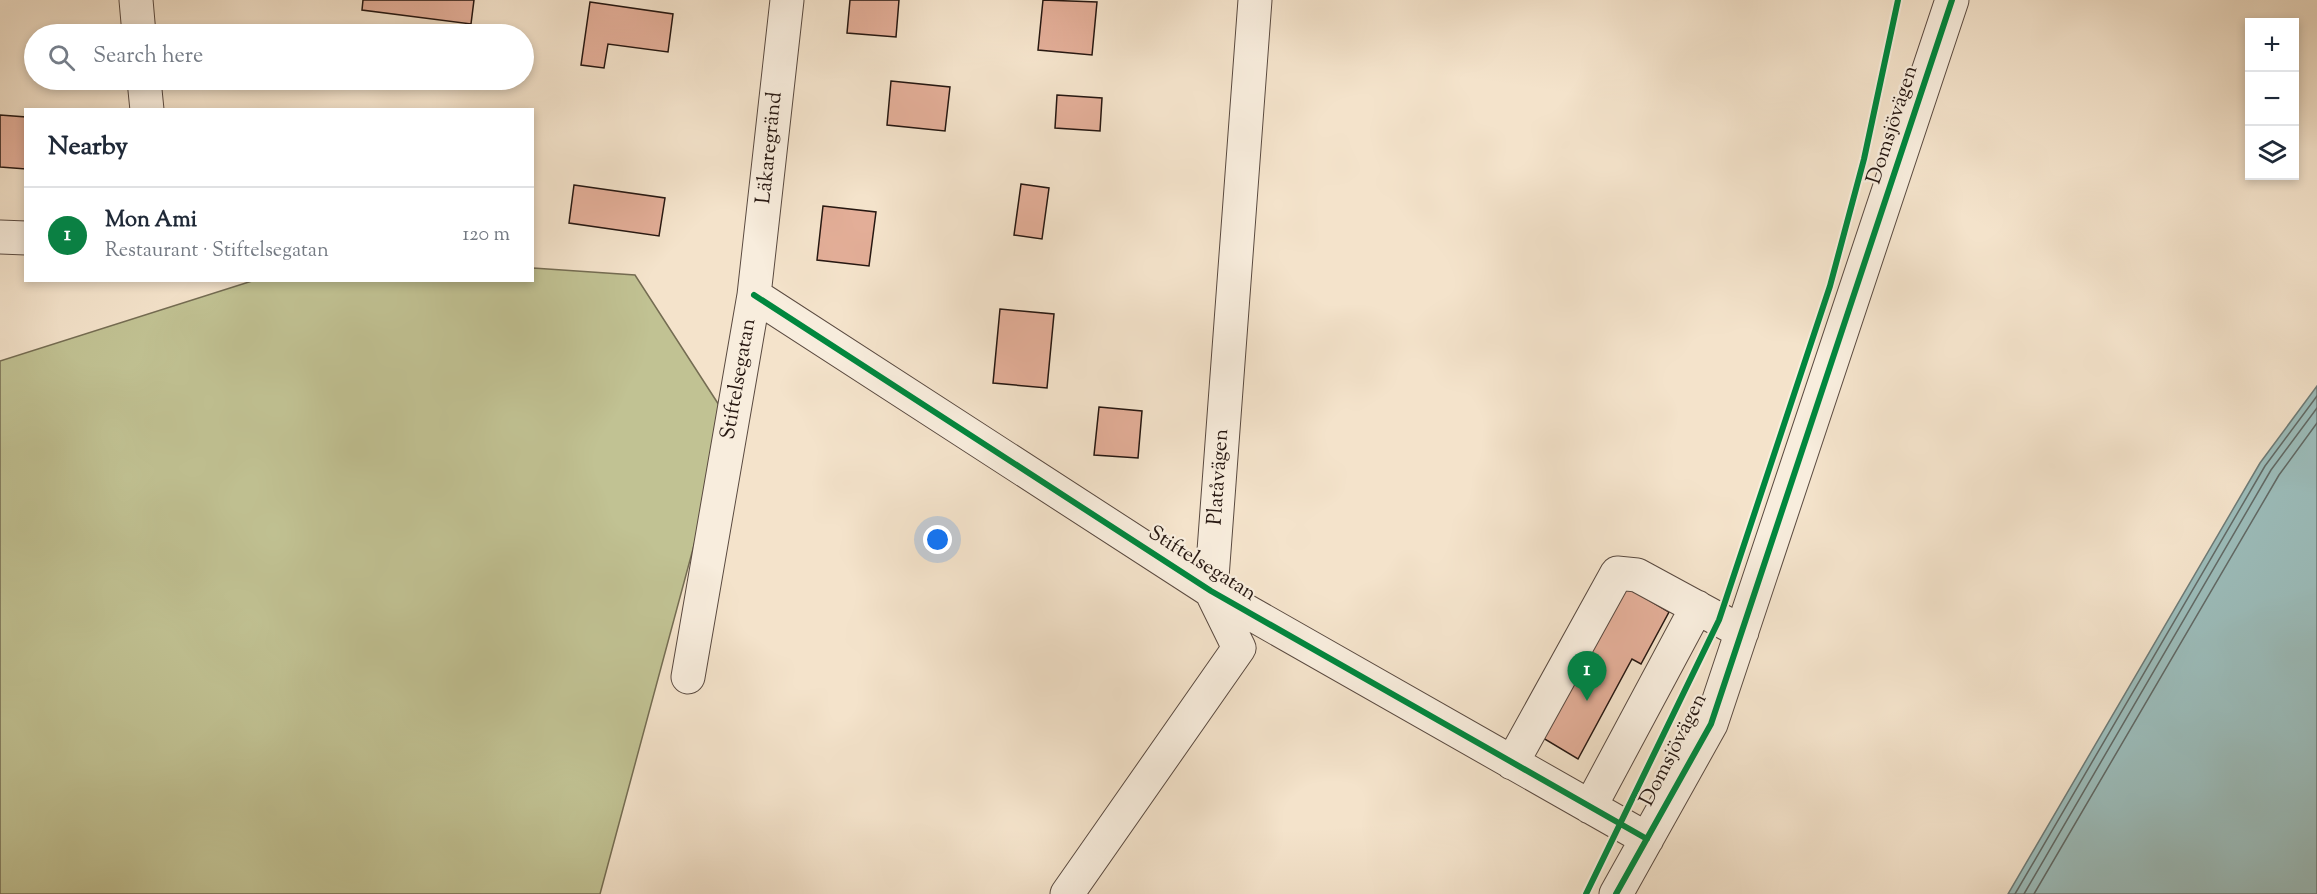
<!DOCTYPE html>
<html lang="en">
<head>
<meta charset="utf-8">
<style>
  :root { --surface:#fff; --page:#f2f2f3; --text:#1f2937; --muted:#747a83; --line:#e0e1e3; --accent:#0b8043 }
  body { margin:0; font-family:"Sorts Mill Goudy",serif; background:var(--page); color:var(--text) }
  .controls { position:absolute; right:18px; top:18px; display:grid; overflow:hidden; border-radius:0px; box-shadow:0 3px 9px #0003 }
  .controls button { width:54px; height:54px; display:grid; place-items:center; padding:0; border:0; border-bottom:2px solid var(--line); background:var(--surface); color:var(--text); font:30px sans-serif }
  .you { position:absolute; left:938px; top:540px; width:21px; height:21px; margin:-15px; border:4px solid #fff; border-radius:50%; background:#1a73e8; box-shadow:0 0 0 9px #1a73e833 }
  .badge { display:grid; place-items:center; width:39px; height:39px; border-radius:50%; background:var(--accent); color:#fff; font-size:20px; font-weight:700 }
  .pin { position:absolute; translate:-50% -50px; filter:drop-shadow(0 2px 3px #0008) }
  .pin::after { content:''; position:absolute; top:32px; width:21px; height:18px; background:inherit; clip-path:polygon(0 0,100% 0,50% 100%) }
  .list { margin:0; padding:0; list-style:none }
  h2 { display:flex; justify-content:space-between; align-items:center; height:78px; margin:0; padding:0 24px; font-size:26px }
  h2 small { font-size:20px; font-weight:400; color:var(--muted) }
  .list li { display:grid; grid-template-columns:39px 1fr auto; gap:18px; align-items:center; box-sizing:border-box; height:96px; padding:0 24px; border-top:2px solid var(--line) }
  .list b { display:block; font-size:22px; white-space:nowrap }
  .list p { margin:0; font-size:20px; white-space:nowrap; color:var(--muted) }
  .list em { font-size:20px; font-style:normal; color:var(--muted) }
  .icon { flex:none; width:33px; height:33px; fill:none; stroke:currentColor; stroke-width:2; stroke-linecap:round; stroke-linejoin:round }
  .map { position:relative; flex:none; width:2317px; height:894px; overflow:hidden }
  .search { position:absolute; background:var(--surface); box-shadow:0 3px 9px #0003; left:24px; top:24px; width:510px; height:66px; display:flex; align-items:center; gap:15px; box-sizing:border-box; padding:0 21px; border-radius:33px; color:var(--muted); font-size:22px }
  .panel { position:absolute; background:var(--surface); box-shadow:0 3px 9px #0003; left:24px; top:108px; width:510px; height:174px; border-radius:0px }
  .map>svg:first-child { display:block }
  .green { fill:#c1c293; stroke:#746c52; stroke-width:1.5 }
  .water { fill:#9cbdbb; stroke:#6d7b77; stroke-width:1.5 }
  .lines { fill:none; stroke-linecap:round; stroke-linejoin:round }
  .shore { stroke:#616a66; stroke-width:1.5 }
  .building { fill:#e3ae98; stroke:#261711; stroke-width:1.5 }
  .minor-casing { stroke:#5a4a40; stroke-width:35 }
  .minor { stroke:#f8eddd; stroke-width:33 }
  .cycleway-casing { stroke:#f8eddd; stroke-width:10 }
  .cycleway { stroke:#00873e; stroke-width:6 }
  .labels { text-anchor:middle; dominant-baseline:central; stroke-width:4.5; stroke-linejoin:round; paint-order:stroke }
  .street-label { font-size:21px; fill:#261711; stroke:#f8eddd }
</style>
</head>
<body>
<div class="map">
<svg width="2317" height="894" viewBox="0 0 2317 894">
  <rect width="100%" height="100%" fill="#f4e3cb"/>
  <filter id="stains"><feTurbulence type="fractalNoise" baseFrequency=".00333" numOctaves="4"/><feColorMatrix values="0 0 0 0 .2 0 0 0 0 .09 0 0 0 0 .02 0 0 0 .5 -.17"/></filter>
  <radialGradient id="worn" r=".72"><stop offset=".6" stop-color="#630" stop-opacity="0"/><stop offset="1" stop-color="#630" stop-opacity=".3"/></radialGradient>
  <!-- green -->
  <path class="green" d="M 533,268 L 635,275 L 728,419 L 600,894 L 0,894 L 0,361 L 252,281 L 532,280 Z"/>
  <!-- water -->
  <path class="water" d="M 2317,386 L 2317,894 L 2008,894 L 2260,463 Z"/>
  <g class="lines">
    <!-- shore -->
    <path class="shore" d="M 2015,894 L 2265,466 L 2317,396
      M 2024,894 L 2271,470 L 2317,408
      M 2034,894 L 2279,475 L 2317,423"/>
  </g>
  <!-- building -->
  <path class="building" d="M 363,0 L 474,0 L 471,24 L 362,10 Z
    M 850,0 L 899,0 L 896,37 L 847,33 Z
    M 1043,0 L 1097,2 L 1092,55 L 1038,50 Z
    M 590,2 L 673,14 L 668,52 L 608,44 L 604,68 L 581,65 Z
    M 891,81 L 950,87 L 945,131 L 887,125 Z
    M 1057,95 L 1102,98 L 1100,131 L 1055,128 Z
    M 0,115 L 26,117 L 26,169 L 0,167 Z
    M 1021,184 L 1049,188 L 1042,239 L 1014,235 Z
    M 574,185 L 665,198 L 659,236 L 569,223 Z
    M 823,206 L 876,212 L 869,266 L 817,260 Z
    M 1000,309 L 1054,314 L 1047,388 L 993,383 Z
    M 1099,407 L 1142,411 L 1138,458 L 1094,455 Z
    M 1627,587 L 1669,612 L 1641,664 L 1632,659 L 1578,759 L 1543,738 Z"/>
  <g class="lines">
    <defs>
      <path id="minor" d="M 136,0 L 139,34
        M 144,80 L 147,110
        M 0,237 L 26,238
        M 754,295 L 1211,591 L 1647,839
        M 688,677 L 754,295 L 787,0
        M 1512,763 L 1617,573 L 1637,575 L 1742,632
        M 1590,807 L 1697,607
        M 1067,894 L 1239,648 L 1211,591 L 1255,0
        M 1616,894 L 1711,724 L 1952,0"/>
    </defs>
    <!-- minor casing -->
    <use href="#minor" class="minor-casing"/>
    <!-- minor -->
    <use href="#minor" class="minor"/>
    <defs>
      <path id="cycleway" d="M 754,295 L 1211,591 L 1647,839
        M 1586,894 L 1719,620 L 1830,286 L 1864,159 L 1898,0
        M 1616,894 L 1711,724 L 1952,0"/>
    </defs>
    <!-- cycleway casing -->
    <use href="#cycleway" class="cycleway-casing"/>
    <!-- cycleway -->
    <use href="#cycleway" class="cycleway"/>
  </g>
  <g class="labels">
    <!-- street labels -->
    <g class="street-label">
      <text transform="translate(1893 125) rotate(-72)">Domsjövägen</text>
      <text transform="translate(770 148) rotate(-84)">Läkaregränd</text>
      <text transform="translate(739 379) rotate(-80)">Stiftelsegatan</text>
      <text transform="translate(1219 477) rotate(-86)">Platåvägen</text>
      <text transform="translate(1202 564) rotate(32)">Stiftelsegatan</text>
      <text transform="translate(1674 750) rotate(-63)">Domsjövägen</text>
    </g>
  </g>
  <rect width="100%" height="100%" filter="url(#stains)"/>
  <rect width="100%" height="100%" fill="url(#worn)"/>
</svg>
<div class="controls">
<button>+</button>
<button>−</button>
<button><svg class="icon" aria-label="layers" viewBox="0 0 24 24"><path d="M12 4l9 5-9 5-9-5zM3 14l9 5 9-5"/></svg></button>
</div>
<div class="you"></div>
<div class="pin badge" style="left:1587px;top:701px">1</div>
<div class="search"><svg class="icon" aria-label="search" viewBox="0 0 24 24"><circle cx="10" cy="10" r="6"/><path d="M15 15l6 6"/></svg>Search here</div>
<section class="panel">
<h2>Nearby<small></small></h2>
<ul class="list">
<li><span class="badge">1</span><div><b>Mon Ami</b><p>Restaurant · Stiftelsegatan</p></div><em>120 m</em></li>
</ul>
</section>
</div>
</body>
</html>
